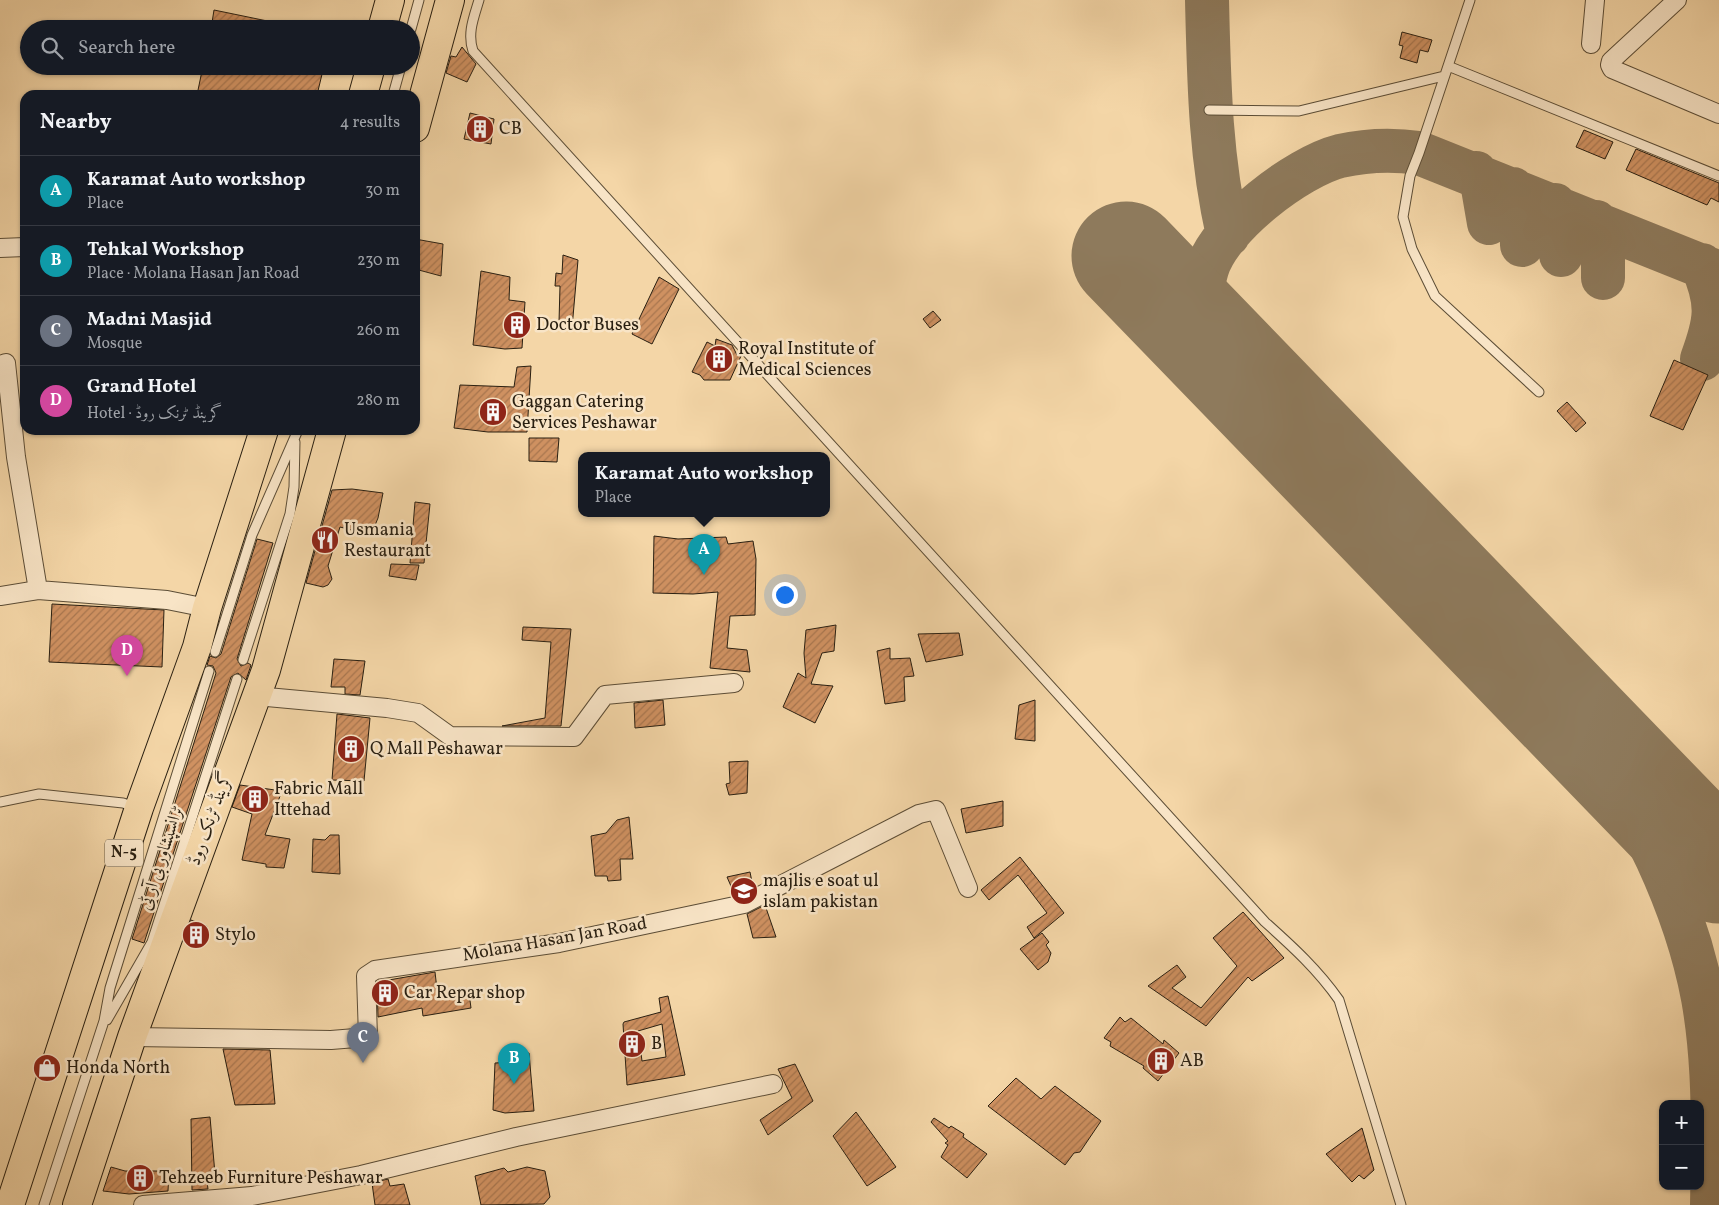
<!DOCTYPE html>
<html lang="en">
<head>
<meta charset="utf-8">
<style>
  :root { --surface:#171b24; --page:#242831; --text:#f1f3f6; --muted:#9ea1a6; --line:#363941; --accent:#0f766e }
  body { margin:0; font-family:Vollkorn,Amiri,serif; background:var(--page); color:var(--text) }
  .controls { position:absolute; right:15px; bottom:15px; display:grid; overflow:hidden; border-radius:10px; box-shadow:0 1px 4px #0004 }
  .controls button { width:45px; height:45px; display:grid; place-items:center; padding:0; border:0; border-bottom:1px solid var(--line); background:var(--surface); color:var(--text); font:25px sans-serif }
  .you { position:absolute; left:784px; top:594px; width:18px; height:18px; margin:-12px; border:4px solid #fff; border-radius:50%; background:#1a73e8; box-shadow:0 0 0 8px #1a73e833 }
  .badge { display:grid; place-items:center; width:32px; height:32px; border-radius:50%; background:var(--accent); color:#fff; font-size:16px; font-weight:700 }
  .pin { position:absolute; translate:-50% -41px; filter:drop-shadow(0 1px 2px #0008) }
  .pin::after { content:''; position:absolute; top:26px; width:18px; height:15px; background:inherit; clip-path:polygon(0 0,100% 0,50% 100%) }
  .popup { position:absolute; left:578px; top:452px; width:252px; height:65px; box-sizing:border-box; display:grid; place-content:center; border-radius:10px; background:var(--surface); filter:drop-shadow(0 1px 4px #0005); font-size:16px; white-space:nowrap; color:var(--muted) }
  .popup b { font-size:19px; color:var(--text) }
  .popup::after { content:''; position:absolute; left:50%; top:100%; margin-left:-10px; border:10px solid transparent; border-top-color:var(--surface) }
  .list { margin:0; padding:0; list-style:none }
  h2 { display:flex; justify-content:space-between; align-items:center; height:65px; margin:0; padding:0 20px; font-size:21px }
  h2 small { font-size:16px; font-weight:400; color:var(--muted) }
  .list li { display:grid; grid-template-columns:32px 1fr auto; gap:15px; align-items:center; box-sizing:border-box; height:70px; padding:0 20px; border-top:1px solid var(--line) }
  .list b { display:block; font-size:19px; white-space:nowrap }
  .list p { margin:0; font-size:16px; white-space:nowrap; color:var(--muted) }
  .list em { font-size:16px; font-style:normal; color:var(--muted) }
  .icon { flex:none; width:28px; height:28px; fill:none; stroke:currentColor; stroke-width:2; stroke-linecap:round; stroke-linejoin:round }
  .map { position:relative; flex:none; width:1719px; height:1205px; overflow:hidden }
  .search { position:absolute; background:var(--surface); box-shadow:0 1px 4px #0004; left:20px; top:20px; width:400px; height:55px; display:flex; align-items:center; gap:12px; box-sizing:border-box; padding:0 18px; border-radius:28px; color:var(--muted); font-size:19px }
  .panel { position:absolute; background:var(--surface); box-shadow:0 1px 4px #0004; left:20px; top:90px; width:400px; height:345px; border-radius:15px }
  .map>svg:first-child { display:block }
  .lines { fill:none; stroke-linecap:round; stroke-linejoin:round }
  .taxiway { stroke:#8e7a5c; stroke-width:44 }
  .runway { stroke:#8e7a5c; stroke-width:109 }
  .building { fill:url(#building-hatch); stroke:#291f11; fill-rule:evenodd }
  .service-casing { stroke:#5c4d36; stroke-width:11 }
  .minor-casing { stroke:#5c4d36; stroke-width:20 }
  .trunk-casing { stroke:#291f11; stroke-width:30 }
  .service { stroke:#f8e4c6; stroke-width:9 }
  .minor { stroke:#f8e4c6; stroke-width:18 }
  .trunk { stroke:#f4d6a7; stroke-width:28 }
  .labels { text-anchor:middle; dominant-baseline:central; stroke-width:5; stroke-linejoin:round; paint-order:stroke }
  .shield { fill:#f8e4c6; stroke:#675a47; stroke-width:1 }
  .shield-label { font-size:16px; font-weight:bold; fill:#291f11 }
  .poi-label { font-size:18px; fill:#291f11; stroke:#f8e4c6; text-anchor:start }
  .street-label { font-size:18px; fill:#291f11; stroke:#f8e4c6 }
</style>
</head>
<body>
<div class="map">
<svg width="1719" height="1205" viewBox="0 0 1719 1205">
  <defs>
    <pattern id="building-hatch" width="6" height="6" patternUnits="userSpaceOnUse" patternTransform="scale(1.25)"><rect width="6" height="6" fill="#cf9161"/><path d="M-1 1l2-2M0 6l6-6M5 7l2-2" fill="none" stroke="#a8764f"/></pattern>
  </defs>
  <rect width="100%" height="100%" fill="#f4d6a7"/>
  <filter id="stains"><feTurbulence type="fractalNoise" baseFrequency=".004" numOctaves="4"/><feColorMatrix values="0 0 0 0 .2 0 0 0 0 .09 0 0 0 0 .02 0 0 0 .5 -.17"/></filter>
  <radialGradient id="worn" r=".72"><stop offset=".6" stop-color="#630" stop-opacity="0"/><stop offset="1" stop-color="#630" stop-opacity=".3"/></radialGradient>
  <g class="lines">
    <!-- taxiway -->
    <path class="taxiway" d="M 1207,0 C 1209,81 1210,156 1228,235
      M 1476,173 L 1483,188 L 1489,223
      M 1513,189 L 1521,202 L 1522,245
      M 1555,205 L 1561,255
      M 1596,222 L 1603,237 L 1603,278
      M 1208,340 C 1205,333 1202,326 1201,318 C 1198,305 1203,282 1207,269 C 1220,226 1297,167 1340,156 C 1367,150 1392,149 1419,153 L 1719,273
      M 1702,359 C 1716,321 1719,304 1702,265
      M 1585,731 C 1638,812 1685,902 1703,998 C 1712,1048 1713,1099 1713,1150
      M 1712,1205 L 1713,1150 L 1719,1122"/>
    <!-- runway -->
    <path class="runway" d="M 1126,256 L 1719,869"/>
  </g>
  <!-- building -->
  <path class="building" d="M 214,10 L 277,23 L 276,29 L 211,29 Z
    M 1402,32 L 1432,40 L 1428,52 L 1420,50 L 1417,63 L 1400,58 L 1403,46 L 1399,45 Z
    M 462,47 L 476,64 L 467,82 L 446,73 L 451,56 L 456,57 Z
    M 203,66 L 324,66 L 317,95 L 197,95 Z
    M 470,113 L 494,119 L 491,144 L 464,139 Z
    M 1584,130 L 1613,142 L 1605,159 L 1576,147 Z
    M 1636,149 L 1719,183 L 1719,202 L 1711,198 L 1707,205 L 1626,170 Z
    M 415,239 L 443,244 L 441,276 L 415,269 Z
    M 563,255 L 578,260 L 572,328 L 559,322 L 560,286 L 555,286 L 556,273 L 562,274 Z
    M 481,271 L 510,277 L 509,300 L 525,302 L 522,348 L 505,349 L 473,345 Z
    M 659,277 L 679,289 L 652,344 L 632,334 Z
    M 933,311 L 941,320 L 930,328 L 923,319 Z
    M 716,339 L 732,345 L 737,355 L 741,356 L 730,380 L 704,380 L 700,375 L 692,372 L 707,342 L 715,346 Z
    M 1674,360 L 1708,375 L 1683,430 L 1650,416 Z
    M 531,366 L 527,432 L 488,432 L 454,428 L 460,385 L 514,387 L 517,367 Z
    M 1567,402 L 1586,423 L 1576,432 L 1557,411 Z
    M 529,438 L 559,438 L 557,462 L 529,461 Z
    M 352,489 L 383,493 L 378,518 L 371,535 L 340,527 L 328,566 L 332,579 L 328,585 L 323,587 L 306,583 L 332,490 Z
    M 415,502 L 430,504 L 424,563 L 410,563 Z
    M 654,536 L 678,539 L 726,537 L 728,544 L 753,541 L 756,559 L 755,615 L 730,616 L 727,648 L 747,650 L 750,672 L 710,668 L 718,592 L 693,594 L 653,593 Z
    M 257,539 L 273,543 L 237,659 L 241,666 L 248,663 L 251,665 L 246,680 L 238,673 L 231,677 L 144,943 L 132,939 L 216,673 L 213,666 L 207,665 L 210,656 L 216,658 L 221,654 Z
    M 391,564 L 419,565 L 416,580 L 389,576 Z
    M 52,604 L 164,610 L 162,667 L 49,662 Z
    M 836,625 L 834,651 L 822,653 L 811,684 L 833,686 L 815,723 L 783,707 L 798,673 L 806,678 L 804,653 L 806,630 Z
    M 523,627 L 571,629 L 561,726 L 502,726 L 545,718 L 551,642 L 522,640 Z
    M 959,633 L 963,655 L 926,662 L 918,634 Z
    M 890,648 L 890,659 L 910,658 L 914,676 L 904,677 L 905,701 L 885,704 L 877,651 Z
    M 334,659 L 365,661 L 360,695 L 345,694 L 345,687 L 331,687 Z
    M 663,700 L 665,725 L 635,728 L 634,703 Z
    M 1035,700 L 1035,741 L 1015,739 L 1019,705 Z
    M 337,714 L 370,718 L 364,781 L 332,780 Z
    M 748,761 L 747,793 L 729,795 L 726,784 L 730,783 L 729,762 Z
    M 240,785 L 282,791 L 265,835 L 290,839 L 284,868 L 266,867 L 266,864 L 242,860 L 252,814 L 232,807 Z
    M 1003,801 L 1003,826 L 966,833 L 961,809 Z
    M 629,817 L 633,859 L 620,859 L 621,880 L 608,881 L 607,876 L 595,876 L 591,836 L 606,833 L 617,820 Z
    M 330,835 L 339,835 L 340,874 L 312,872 L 313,839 L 325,840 Z
    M 1020,857 L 1064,913 L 1034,938 L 1027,927 L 1047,913 L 1018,875 L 989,900 L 981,890 Z
    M 750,872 L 753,887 L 741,893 L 741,891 L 734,893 L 727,877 Z
    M 765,905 L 776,937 L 753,938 L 747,914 Z
    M 1243,912 L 1284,958 L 1252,981 L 1248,977 L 1206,1026 L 1148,986 L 1177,965 L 1186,977 L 1172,988 L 1201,1008 L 1237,966 L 1213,938 Z
    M 191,920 L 207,926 L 204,941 L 186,938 Z
    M 1042,933 L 1049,942 L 1046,945 L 1051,953 L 1048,962 L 1038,970 L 1020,949 Z
    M 435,972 L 438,998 L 469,993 L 471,1008 L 423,1016 L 422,1008 L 378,1017 L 377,982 Z
    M 668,996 L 685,1075 L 627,1085 L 623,1024 L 624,1022 L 661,1012 L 659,998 ZM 662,1024 L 666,1057 L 642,1061 L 638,1031 Z
    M 1120,1017 L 1125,1022 L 1131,1018 L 1163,1044 L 1164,1040 L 1179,1053 L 1158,1081 L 1143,1068 L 1144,1066 L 1110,1046 L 1111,1042 L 1104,1038 Z
    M 223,1049 L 270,1050 L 275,1104 L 235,1105 Z
    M 529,1053 L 534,1111 L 505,1113 L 493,1110 L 495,1063 L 512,1062 L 513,1055 Z
    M 795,1064 L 813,1101 L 768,1135 L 760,1120 L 792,1098 L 778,1069 Z
    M 1016,1078 L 1041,1099 L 1055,1086 L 1101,1121 L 1080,1152 L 1074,1153 L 1065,1165 L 988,1106 Z
    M 856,1112 L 896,1167 L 867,1186 L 833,1136 Z
    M 210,1117 L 215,1174 L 206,1174 L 208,1189 L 192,1190 L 191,1119 Z
    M 934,1118 L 949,1128 L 951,1126 L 964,1134 L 963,1137 L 987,1154 L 967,1178 L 941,1157 L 948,1145 L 945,1143 L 948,1141 L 931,1122 Z
    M 1362,1128 L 1374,1170 L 1364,1179 L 1359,1175 L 1352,1182 L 1326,1154 Z
    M 111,1167 L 125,1171 L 169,1171 L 168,1191 L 129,1194 L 103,1191 Z
    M 527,1167 L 545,1171 L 550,1197 L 544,1204 L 481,1205 L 475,1176 L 504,1168 L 508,1172 Z
    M 388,1179 L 390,1186 L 404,1184 L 410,1205 L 375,1205 L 372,1183 Z"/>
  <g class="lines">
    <defs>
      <path id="service" d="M 479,0 C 474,17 467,33 473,51 L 1265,922 C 1293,947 1318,970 1339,1000 L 1401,1205
        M 1470,0 L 1419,153 L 1410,176 L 1403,217 L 1412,249 L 1435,296 L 1539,392
        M 411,29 L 419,0
        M 1448,66 L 1719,176
        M 393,95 L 401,66
        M 1209,110 L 1299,111 L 1444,76
        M 215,652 L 252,535 L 298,430
        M 243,660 L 290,514 L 294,487 L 295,442
        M 0,802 L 39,794 L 123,803 L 135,807
        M 107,1020 L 152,942 L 237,679
        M 44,1205 L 104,1021 L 110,988 L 209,671"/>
      <path id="minor" d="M 1677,0 L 1611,61 L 1610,65 L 1612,69 L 1719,114
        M 1591,44 L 1595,0
        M 0,248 L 25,247
        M 0,365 L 6,363 L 16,457 L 38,590
        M 0,596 L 38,590 L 167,600 L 207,608
        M 256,696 L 387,708 L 418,713 L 450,736 L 574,737 L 605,695 L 734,683
        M 132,1037 L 331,1040 L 368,1037 L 366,976 L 375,970 L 559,943 L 744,904 L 919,814 L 936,810 L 968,888
        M 143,1205 L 252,1196 L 361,1175 L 516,1137 L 773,1084"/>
      <path id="trunk" d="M 382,29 L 390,0
        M 363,95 L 371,66
        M 415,128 L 450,0
        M 10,1205 L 139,808 L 197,647 L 207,608 L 264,430
        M 77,1205 L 132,1037 L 266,670 L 332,430"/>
    </defs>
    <!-- service casing -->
    <use href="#service" class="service-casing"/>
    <!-- minor casing -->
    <use href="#minor" class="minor-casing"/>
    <!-- trunk casing -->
    <use href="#trunk" class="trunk-casing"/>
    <!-- service -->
    <use href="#service" class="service"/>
    <!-- minor -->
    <use href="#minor" class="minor"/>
    <!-- trunk -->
    <use href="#trunk" class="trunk"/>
  </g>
  <!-- icons -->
  <defs>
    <symbol id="building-disc" viewBox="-11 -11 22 22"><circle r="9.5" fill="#8f2418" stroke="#f8e4c6"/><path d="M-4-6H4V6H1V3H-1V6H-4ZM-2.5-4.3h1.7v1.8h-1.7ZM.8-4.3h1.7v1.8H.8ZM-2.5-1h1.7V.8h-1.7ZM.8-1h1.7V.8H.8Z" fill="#fff"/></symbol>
    <symbol id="restaurant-disc" viewBox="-11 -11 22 22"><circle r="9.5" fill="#8f2418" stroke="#f8e4c6"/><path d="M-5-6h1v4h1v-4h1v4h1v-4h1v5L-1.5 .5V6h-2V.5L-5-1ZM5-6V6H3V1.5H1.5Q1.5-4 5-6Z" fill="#fff"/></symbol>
    <symbol id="school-disc" viewBox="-11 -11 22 22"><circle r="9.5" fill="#8f2418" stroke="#f8e4c6"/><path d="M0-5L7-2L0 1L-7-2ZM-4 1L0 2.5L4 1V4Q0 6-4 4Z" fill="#fff"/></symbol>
    <symbol id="shop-disc" viewBox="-11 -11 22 22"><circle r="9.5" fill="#8f2418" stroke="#f8e4c6"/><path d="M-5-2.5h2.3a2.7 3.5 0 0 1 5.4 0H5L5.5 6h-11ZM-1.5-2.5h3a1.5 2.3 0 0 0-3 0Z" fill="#fff"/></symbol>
  </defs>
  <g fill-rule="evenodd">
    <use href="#building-disc" x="464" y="113" width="32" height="32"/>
    <use href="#building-disc" x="501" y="309" width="32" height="32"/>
    <use href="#building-disc" x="703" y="343" width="32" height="32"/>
    <use href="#building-disc" x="477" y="396" width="32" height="32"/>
    <use href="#restaurant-disc" x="309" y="524" width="32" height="32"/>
    <use href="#building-disc" x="335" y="733" width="32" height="32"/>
    <use href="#building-disc" x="239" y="783" width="32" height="32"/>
    <use href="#school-disc" x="728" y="875" width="32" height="32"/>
    <use href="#building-disc" x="180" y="919" width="32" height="32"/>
    <use href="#building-disc" x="369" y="977" width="32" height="32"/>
    <use href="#building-disc" x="616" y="1028" width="32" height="32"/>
    <use href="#building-disc" x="1145" y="1045" width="32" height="32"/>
    <use href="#shop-disc" x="31" y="1052" width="32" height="32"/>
    <use href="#building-disc" x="124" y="1162" width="32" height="32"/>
  </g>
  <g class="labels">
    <!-- shield labels -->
    <rect class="shield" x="105" y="839.5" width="38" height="27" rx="4"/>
    <g class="shield-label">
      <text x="124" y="853">N-5</text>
    </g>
    <!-- poi labels -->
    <g class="poi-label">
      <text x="499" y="129">CB</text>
      <text x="536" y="325">Doctor Buses</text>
      <text x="738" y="349">Royal Institute of<tspan x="738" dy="21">Medical Sciences</tspan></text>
      <text x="512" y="402">Gaggan Catering<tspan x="512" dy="21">Services Peshawar</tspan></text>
      <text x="344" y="530">Usmania<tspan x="344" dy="21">Restaurant</tspan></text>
      <text x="370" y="749">Q Mall Peshawar</text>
      <text x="274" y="789">Fabric Mall<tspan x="274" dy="21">Ittehad</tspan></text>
      <text x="763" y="881">majlis e soat ul<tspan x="763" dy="21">islam pakistan</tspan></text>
      <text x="215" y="935">Stylo</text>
      <text x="404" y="993">Car Repar shop</text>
      <text x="651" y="1044">B</text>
      <text x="1180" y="1061">AB</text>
      <text x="66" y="1068">Honda North</text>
      <text x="159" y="1178">Tehzeeb Furniture Peshawar</text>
    </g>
    <!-- street labels -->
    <g class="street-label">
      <text transform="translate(211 819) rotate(-70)">گرینڈ ٹرنک روڈ</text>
      <text transform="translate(162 858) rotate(-72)">ٹرانسپشاور بی آر ٹی</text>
      <text transform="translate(555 940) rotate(-10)">Molana Hasan Jan Road</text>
    </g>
  </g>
  <rect width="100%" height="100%" filter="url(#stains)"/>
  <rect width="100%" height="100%" fill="url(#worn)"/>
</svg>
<div class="controls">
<button>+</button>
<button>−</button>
</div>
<div class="you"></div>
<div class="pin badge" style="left:704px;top:575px;background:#0f9aa8">A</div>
<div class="popup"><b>Karamat Auto workshop</b>Place</div>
<div class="pin badge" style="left:514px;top:1084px;background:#0f9aa8">B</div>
<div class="pin badge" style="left:363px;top:1063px;background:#6b7280">C</div>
<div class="pin badge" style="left:127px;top:676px;background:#d1479c">D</div>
<div class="search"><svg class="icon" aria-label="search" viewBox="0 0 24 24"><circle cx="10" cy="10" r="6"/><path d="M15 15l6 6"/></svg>Search here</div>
<section class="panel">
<h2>Nearby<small>4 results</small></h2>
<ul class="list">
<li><span class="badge" style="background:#0f9aa8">A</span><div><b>Karamat Auto workshop</b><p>Place</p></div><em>30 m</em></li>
<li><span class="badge" style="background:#0f9aa8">B</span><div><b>Tehkal Workshop</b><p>Place · Molana Hasan Jan Road</p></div><em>230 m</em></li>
<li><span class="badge" style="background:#6b7280">C</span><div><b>Madni Masjid</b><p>Mosque</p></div><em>260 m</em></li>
<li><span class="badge" style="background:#d1479c">D</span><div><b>Grand Hotel</b><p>Hotel · گرینڈ ٹرنک روڈ</p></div><em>280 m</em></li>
</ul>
</section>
</div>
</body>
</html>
